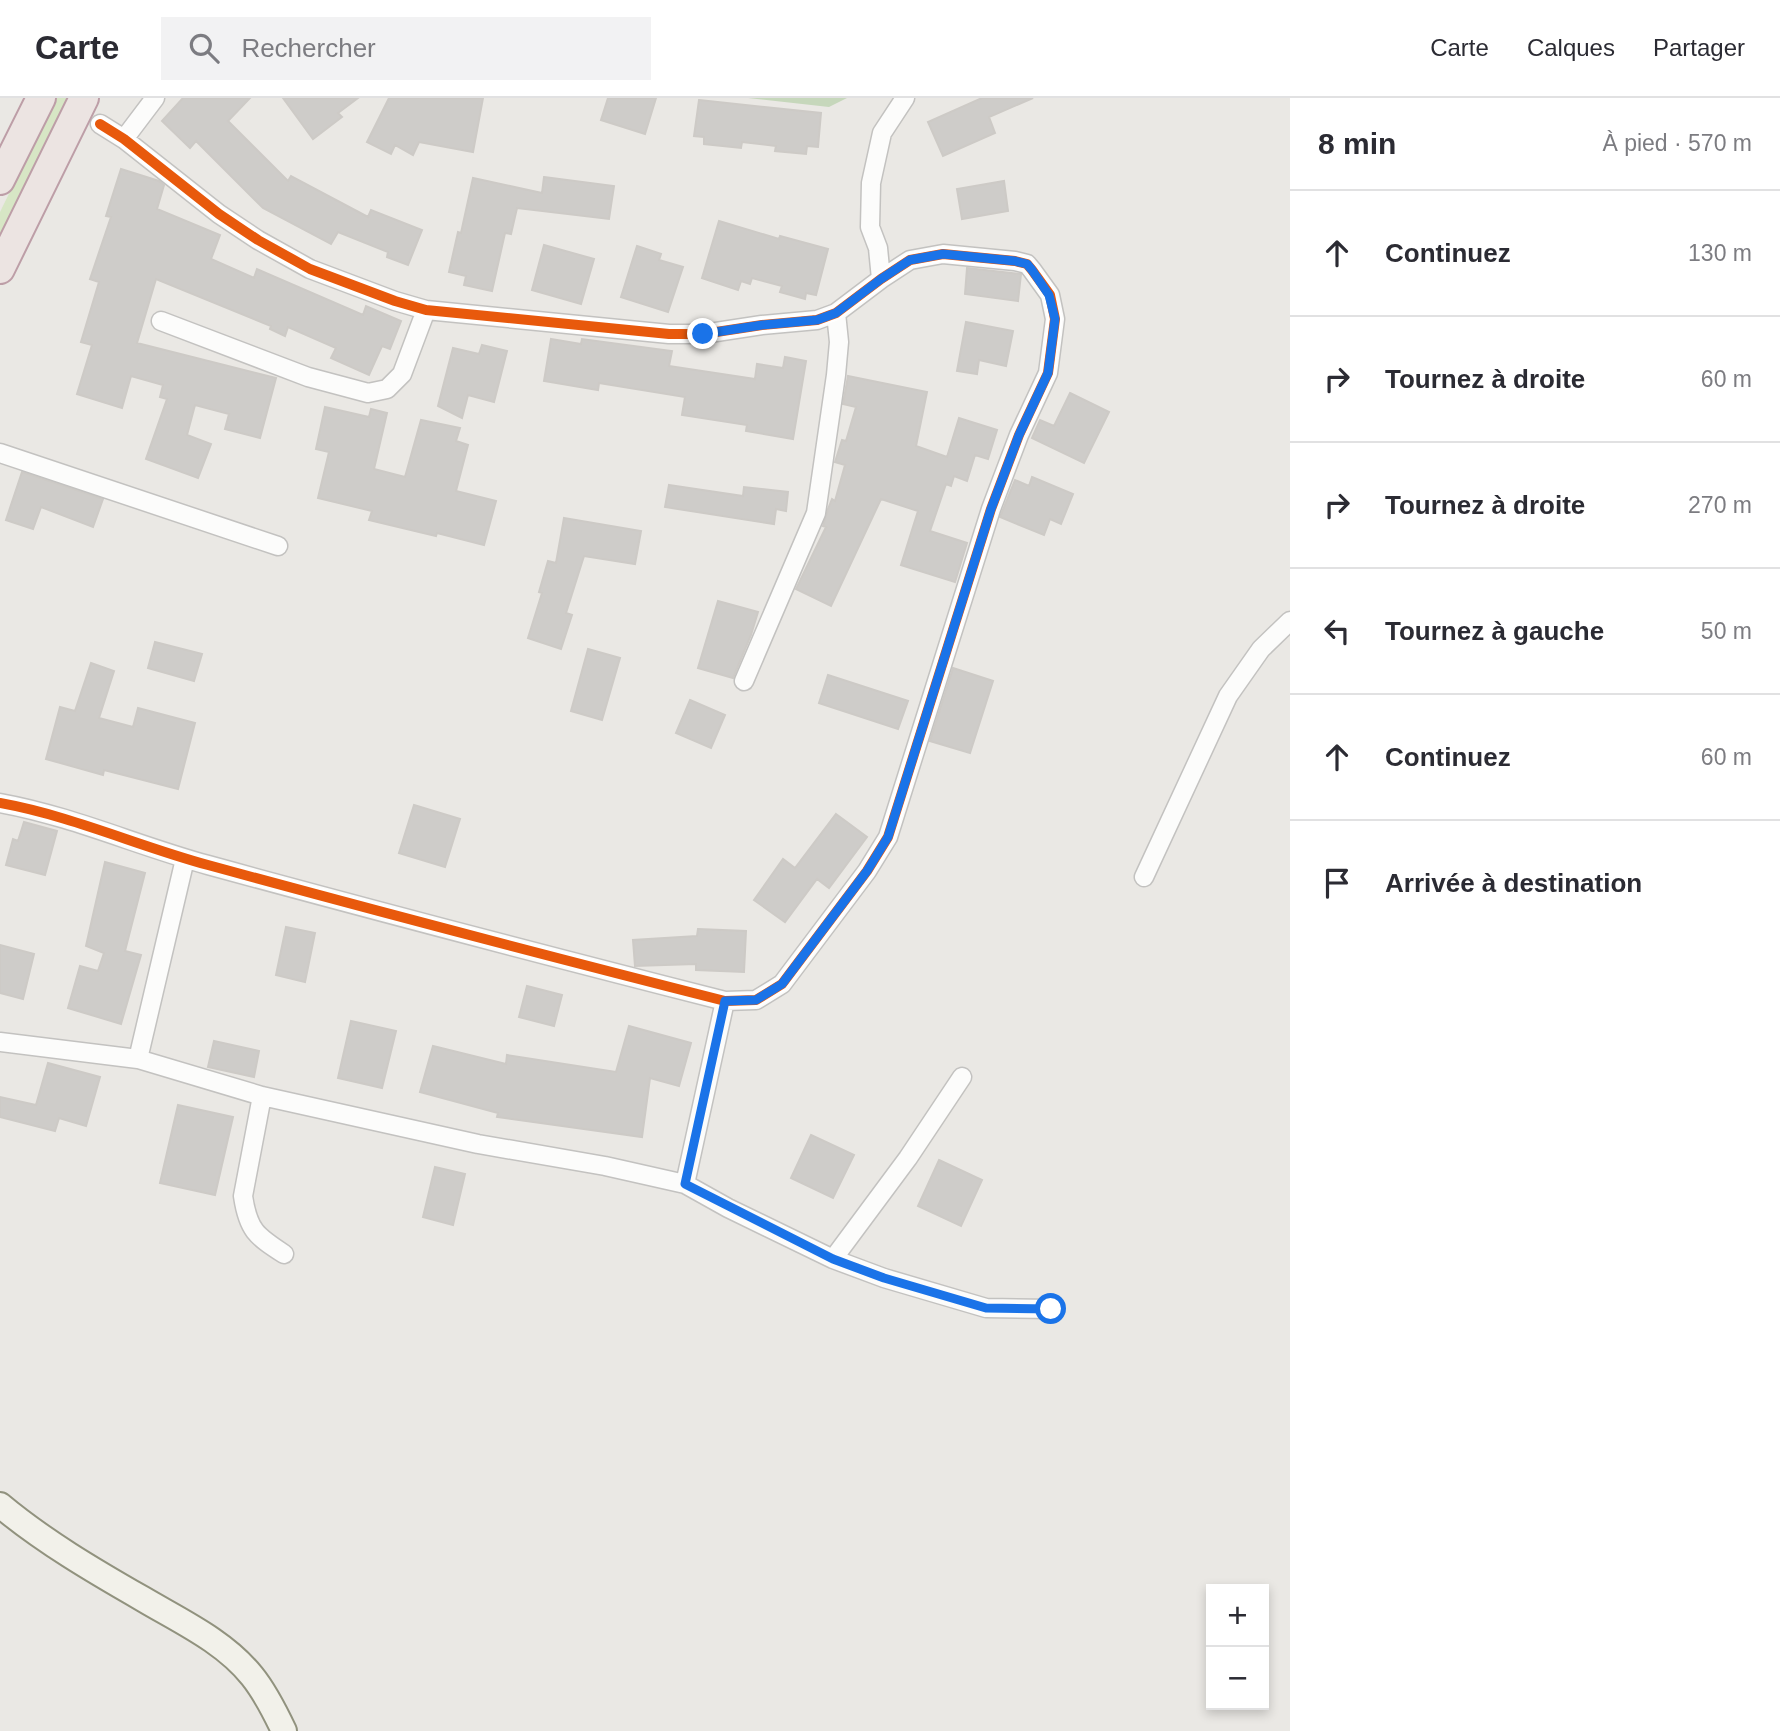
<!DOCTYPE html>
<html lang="fr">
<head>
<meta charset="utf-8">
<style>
  :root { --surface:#fff; --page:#f2f2f3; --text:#2b2b33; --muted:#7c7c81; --line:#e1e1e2 }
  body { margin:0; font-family:Arial,sans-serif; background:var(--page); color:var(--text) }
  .controls { position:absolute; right:21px; bottom:21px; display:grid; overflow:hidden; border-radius:0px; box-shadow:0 4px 10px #0003 }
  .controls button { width:63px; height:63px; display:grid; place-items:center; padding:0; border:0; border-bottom:2px solid var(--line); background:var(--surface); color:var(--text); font:35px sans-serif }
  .stop { position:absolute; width:21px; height:21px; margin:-16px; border:5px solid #1a73e8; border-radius:50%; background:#fff }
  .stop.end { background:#1a73e8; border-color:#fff; box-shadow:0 2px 7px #0008 }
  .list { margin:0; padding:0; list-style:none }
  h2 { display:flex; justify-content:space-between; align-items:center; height:91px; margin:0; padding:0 28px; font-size:30px }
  h2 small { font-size:23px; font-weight:400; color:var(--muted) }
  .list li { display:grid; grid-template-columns:46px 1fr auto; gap:21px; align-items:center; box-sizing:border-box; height:126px; padding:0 28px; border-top:2px solid var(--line) }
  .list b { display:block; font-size:26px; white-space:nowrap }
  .list em { font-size:23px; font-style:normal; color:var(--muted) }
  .icon { flex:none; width:38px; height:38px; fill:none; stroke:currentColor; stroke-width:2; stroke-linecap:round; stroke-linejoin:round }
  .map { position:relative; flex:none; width:1290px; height:1633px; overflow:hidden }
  header { display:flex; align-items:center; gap:42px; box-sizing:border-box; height:98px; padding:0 35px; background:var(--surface); border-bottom:2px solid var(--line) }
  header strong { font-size:33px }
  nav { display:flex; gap:38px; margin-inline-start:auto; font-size:24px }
  .search { width:490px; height:63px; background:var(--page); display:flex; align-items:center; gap:18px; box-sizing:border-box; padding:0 24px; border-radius:0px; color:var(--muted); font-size:26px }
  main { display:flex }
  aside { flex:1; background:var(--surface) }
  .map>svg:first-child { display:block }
  .grass { fill:#d7e6c5 }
  .forest { fill:#c6d7bb }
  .building { fill:#ceccc9; stroke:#cdcac6; stroke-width:2 }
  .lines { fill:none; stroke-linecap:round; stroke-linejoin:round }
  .minor-casing { stroke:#c3c2c0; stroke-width:21 }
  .secondary-casing { stroke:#91927e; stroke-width:28 }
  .trunk-casing { stroke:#bd9ea7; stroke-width:32 }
  .minor { stroke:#fcfcfb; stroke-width:18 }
  .secondary { stroke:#f2f1ea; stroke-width:24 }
  .trunk { stroke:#ece4e2; stroke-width:28 }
  .cycleway-casing { stroke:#fff; stroke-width:15 }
  .cycleway { stroke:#e8590c; stroke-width:10 }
  .route { stroke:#1a73e8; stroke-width:9 }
</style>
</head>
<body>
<header>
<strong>Carte</strong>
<div class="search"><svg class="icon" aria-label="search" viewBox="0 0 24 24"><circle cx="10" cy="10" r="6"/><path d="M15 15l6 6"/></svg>Rechercher</div>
<nav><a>Carte</a><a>Calques</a><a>Partager</a></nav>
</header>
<main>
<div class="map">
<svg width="1290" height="1633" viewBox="0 0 1290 1633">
  <rect width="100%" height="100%" fill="#eae8e4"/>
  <!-- grass -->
  <path class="grass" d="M 56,0 L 70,0 L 0,143 L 0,114 Z"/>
  <!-- forest -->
  <path class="forest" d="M 748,0 L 847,0 L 829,9 Z"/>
  <!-- building -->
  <path class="building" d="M 183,0 L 250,0 L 228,23 L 288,83 L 291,78 L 368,119 L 371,112 L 422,132 L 408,167 L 387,159 L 388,154 L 338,134 L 331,146 L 263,110 L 196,43 L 190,50 L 162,23 Z
    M 283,0 L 358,0 L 338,15 L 342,19 L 313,41 Z
    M 389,0 L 483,0 L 473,54 L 419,44 L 413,57 L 395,47 L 391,56 L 367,44 Z
    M 608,0 L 656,0 L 645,36 L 601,22 Z
    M 982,0 L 1033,0 L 989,19 L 995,35 L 943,58 L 928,24 Z
    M 699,2 L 821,15 L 818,49 L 807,48 L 806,56 L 775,53 L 776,48 L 742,44 L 741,50 L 704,46 L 704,39 L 694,38 Z
    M 121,71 L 159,83 L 164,87 L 157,111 L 220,137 L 211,161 L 254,180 L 257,171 L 363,217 L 366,208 L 401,223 L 390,251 L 382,248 L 369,277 L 331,260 L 336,250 L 288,229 L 285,238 L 270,231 L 271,228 L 156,181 L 137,245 L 276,280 L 260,340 L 225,331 L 229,316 L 195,307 L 187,337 L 211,346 L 198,380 L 146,361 L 167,301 L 160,299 L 163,287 L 131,278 L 122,310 L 77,296 L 92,247 L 81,244 L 99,184 L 90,181 L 111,119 L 106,118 Z
    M 544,79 L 614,88 L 609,121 L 517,110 L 511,136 L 505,135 L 492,193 L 464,187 L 466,178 L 449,174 L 458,134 L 461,135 L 473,80 L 542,95 Z
    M 1004,83 L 1008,113 L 962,121 L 957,91 Z
    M 719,123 L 779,141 L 780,138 L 828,151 L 816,197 L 806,195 L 805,201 L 780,194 L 782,188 L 752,180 L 750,186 L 741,183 L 738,192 L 702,180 Z
    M 544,147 L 594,161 L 581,206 L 532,192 Z
    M 637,148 L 661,156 L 659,162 L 683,169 L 668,214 L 621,199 Z
    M 967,170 L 1021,176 L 1018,203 L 965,196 Z
    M 966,224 L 1013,233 L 1006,268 L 979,262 L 977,276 L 957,273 Z
    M 551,241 L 581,246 L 582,241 L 672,253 L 669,268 L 755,281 L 757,266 L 783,270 L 785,259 L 806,263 L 793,341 L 746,333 L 747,327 L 682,317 L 685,299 L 599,285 L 598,292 L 544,283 Z
    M 482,247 L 507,253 L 494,304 L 468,297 L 462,320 L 438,308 L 453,250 L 479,256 Z
    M 848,278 L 927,294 L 916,348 L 947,359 L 959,320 L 997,332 L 988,361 L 975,357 L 967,383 L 954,378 L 951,388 L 946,386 L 930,433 L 967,445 L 955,484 L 901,467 L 918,413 L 881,401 L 831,508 L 796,491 L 826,429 L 823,428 L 828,411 L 832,401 L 835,403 L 845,367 L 835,364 L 842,342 L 846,343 L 856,309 L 843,306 Z
    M 1070,295 L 1109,314 L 1084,365 L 1032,340 L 1040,322 L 1054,328 Z
    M 325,309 L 369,319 L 371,311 L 387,315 L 374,371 L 405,379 L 421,322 L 460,330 L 456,343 L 468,347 L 456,393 L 496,403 L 484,447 L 437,435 L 436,438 L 369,422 L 372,413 L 318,400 L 329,354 L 316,351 Z
    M 22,374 L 103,401 L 93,429 L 41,409 L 33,431 L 6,422 Z
    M 1032,379 L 1073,396 L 1061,426 L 1050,421 L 1044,437 L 1000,419 L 1015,382 L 1029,388 Z
    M 669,387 L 743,398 L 744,389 L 788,394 L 786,413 L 776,411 L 774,426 L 665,409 Z
    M 564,420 L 641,433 L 635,466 L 584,458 L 566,515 L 572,517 L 561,551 L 528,540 L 542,495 L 539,494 L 548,463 L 556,465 Z
    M 718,503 L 758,514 L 751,537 L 733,580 L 698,570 Z
    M 155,544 L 202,556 L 194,583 L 148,570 Z
    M 588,551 L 620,560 L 602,622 L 571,613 Z
    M 91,565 L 114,573 L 99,620 L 133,629 L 138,610 L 195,625 L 178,691 L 104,672 L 103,677 L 46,661 L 60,609 L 75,613 Z
    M 953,570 L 993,583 L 970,655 L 930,643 Z
    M 828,577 L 908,603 L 898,631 L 819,605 Z
    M 690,602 L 725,617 L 711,650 L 676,635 Z
    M 414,707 L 460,721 L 445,769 L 399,755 Z
    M 836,716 L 867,739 L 829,790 L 817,781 L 785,824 L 754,802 L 783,761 L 795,770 Z
    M 24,724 L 57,733 L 45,777 L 6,767 L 13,741 L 18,743 Z
    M 105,764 L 145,775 L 125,853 L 141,857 L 121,926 L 68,910 L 80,868 L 98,873 L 104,855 L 86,848 Z
    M 286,829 L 315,835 L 305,884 L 276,877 Z
    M 698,831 L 746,833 L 744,874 L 696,872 L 696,866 L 635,868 L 633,842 L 697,838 Z
    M 0,847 L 34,856 L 23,901 L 0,895 Z
    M 527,888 L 562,897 L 554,928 L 519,919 Z
    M 351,923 L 396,933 L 382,990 L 338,980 Z
    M 629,928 L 691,945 L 679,988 L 650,980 L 642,1039 L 497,1019 L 498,1015 L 420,994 L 433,948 L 506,966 L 507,957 L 616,974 Z
    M 214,943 L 259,953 L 254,979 L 208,969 Z
    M 48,965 L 100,979 L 86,1028 L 59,1020 L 55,1033 L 0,1019 L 0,999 L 36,1007 Z
    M 178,1007 L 233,1019 L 215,1097 L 160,1085 Z
    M 811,1037 L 854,1057 L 833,1100 L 791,1080 Z
    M 939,1062 L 982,1082 L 961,1128 L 918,1108 Z
    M 435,1069 L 465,1076 L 453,1127 L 423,1119 Z"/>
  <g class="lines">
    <defs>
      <path id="minor" d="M 124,41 L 155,0
        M 881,181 L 878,150 L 870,129 L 871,85 L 882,35 L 905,0
        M 161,223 L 308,279 L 368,295 L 387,291 L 402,276 L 426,212
        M 0,355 L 278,448
        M 744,583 L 816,415 L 836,277 L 839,244 L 836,215
        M 0,705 C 72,718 138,748 208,767 C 380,814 552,859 725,903 L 756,902 L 782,886 L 867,773 L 888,739 L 991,411 L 1019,337 L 1048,275 L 1055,221 L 1050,197 L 1032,172 L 1027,166 L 1015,163 L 943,156 L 910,162 L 881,181 L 836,215 L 817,222 L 762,227 L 703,236 L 669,236 L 426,212 L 395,203 L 310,171 L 258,142 L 219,116 L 124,41 L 100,26
        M 1144,779 L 1228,598 L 1261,551 L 1290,523
        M 0,944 L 138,961 L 262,998 L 478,1046 L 605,1068 L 685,1086 L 728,1110 L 833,1161 L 884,1180 L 986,1210 L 1051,1211
        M 138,961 L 185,761
        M 262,998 L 243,1098 C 248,1132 256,1138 284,1156
        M 685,1086 L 725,903
        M 833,1161 L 908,1060 L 962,979"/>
      <path id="secondary" d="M 0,1407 C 43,1443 94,1473 143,1501 C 180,1523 224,1543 252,1578 C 265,1594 275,1614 284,1633"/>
      <path id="trunk" d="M 0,82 L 41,0
        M 0,171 L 84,0"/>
    </defs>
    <!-- minor casing -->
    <use href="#minor" class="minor-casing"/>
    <!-- secondary casing -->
    <use href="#secondary" class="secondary-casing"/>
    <!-- trunk casing -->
    <use href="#trunk" class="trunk-casing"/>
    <!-- minor -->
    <use href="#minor" class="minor"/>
    <!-- secondary -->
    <use href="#secondary" class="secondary"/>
    <!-- trunk -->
    <use href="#trunk" class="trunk"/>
    <defs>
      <path id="cycleway" d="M 0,705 C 72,718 138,748 208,767 C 380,814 552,859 725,903 L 756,902 L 782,886 L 867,773 L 888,739 L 991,411 L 1019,337 L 1048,275 L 1055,221 L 1050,197 L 1032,172 L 1027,166 L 1015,163 L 943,156 L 910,162 L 881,181 L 836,215 L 817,222 L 762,227 L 703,236 L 669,236 L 426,212 L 395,203 L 310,171 L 258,142 L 219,116 L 124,41 L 100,26"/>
    </defs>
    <!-- cycleway casing -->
    <use href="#cycleway" class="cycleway-casing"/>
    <!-- cycleway -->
    <use href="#cycleway" class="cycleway"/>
  </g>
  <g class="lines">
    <!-- route -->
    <path class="route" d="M 703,236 L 762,227 L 817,222 L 836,215 L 881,181 L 910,162 L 943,156 L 1015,163 L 1027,166 L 1032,172 L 1049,197 L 1055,221 L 1048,275 L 1019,337 L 991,411 L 888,739 L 867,773 L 782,886 L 756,902 L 725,903 L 685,1086 L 833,1161 L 884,1180 L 986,1210 L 1051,1211"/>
  </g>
</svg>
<div class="controls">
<button>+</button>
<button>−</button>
</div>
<div class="stop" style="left:1051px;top:1211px"></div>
<div class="stop end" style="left:703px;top:236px"></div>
</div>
<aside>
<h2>8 min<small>À pied · 570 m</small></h2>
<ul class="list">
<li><svg class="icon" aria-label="ahead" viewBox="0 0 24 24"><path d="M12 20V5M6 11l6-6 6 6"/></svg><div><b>Continuez</b></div><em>130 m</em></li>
<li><svg class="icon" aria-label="right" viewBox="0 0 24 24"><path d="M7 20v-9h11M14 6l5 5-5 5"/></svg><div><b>Tournez à droite</b></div><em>60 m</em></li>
<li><svg class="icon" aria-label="right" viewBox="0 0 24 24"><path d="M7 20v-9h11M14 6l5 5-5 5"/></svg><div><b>Tournez à droite</b></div><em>270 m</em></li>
<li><svg class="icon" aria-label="left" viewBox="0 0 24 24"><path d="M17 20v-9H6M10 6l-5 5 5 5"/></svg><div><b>Tournez à gauche</b></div><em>50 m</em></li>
<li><svg class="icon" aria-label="ahead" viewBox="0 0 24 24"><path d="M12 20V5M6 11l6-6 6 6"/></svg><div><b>Continuez</b></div><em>60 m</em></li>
<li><svg class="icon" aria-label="arrive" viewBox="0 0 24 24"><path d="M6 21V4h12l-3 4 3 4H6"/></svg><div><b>Arrivée à destination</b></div></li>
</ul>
</aside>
</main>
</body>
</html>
